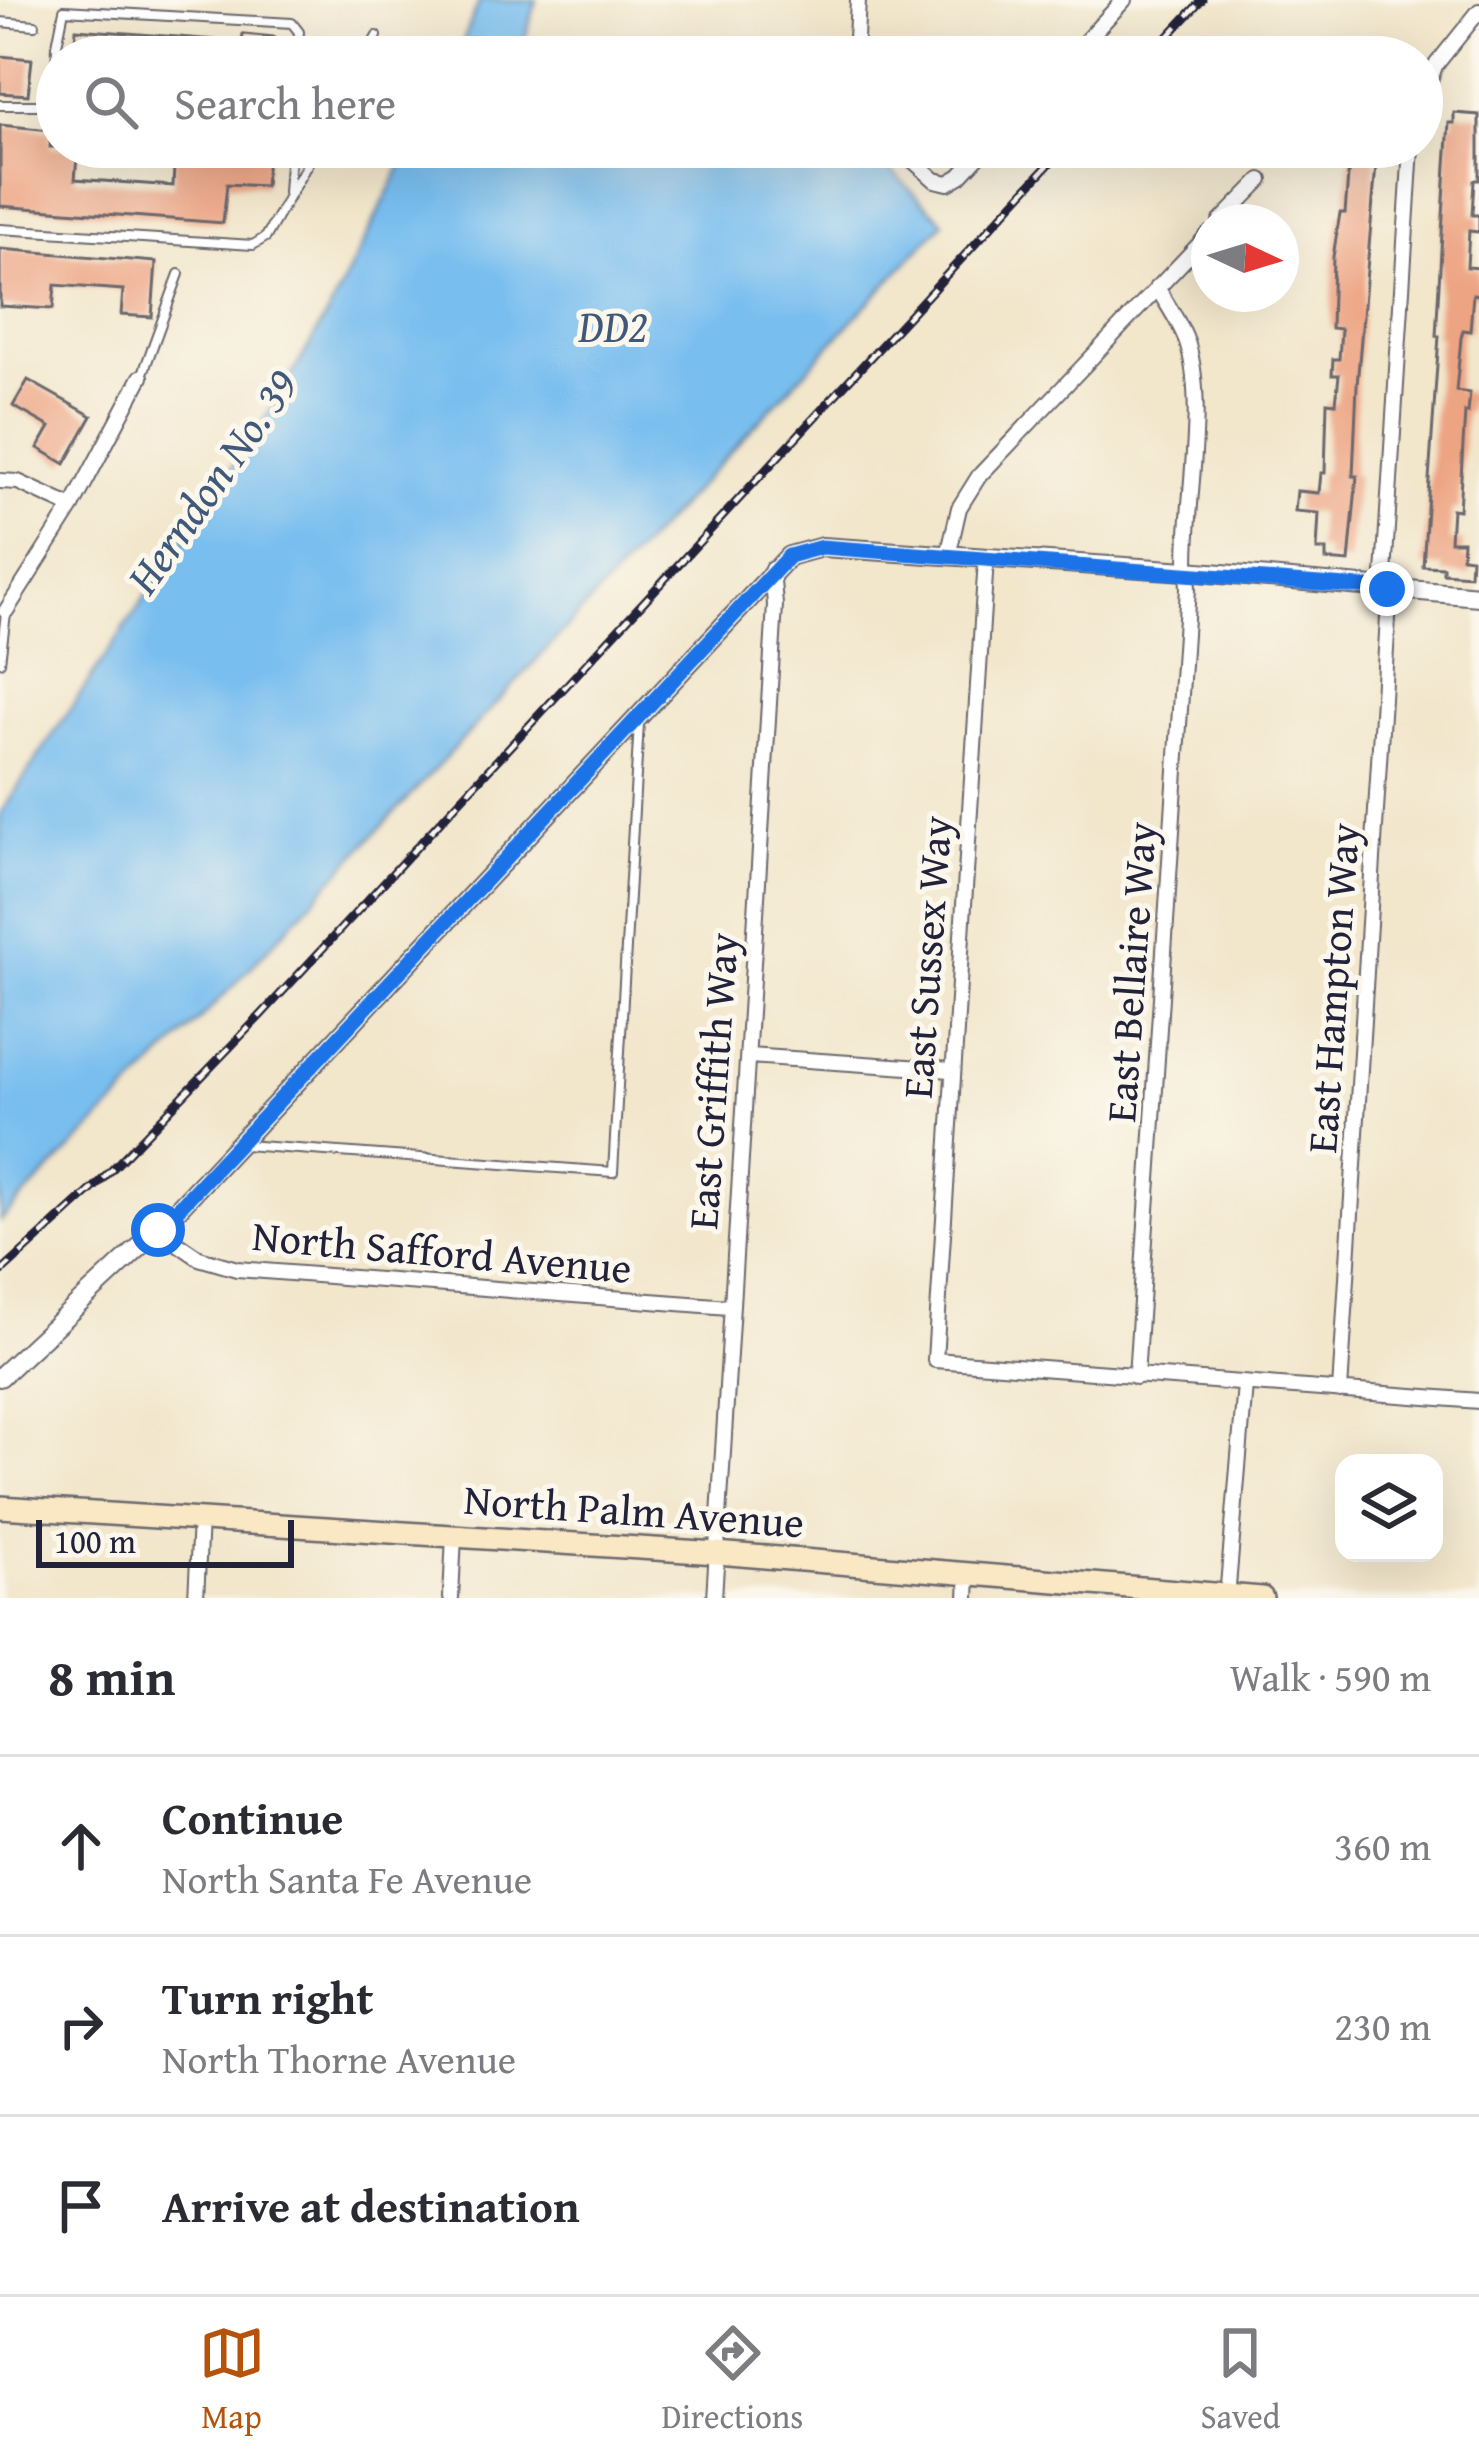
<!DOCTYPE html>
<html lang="en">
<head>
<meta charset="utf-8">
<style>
  :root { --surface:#fff; --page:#f7f7f7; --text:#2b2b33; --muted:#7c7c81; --line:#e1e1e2; --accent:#b45309 }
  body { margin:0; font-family:"Gentium Book Plus",serif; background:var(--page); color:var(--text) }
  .controls { position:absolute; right:36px; bottom:36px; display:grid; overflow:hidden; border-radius:24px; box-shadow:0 12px 48px #0002 }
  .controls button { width:108px; height:108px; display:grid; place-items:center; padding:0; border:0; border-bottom:3px solid var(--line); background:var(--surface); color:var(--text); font:60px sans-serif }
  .compass { position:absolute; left:1191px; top:204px; width:108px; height:108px; border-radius:50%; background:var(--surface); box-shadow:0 12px 48px #0002; rotate:94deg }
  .scale { position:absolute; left:36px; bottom:30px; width:258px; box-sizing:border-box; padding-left:12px; border:6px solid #22223b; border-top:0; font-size:33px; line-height:42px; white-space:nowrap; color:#22223b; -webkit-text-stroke:9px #fbf7ec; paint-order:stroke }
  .stop { position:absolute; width:36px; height:36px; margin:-27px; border:9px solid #1a73e8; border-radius:50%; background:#fff }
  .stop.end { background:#1a73e8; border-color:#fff; box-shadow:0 3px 12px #0008 }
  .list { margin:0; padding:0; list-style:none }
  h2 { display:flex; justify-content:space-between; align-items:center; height:156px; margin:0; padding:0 48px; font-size:51px }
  h2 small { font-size:39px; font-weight:400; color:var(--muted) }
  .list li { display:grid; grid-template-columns:78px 1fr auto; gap:36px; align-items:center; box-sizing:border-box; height:180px; padding:0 48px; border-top:3px solid var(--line) }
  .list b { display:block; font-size:45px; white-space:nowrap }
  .list p { margin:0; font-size:39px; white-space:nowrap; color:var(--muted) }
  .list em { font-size:39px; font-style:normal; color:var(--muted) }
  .icon { flex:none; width:66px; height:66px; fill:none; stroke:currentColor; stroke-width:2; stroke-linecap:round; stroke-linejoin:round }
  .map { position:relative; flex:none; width:1479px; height:1598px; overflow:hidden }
  .search { position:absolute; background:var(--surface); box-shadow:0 12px 48px #0002; left:36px; right:36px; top:36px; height:132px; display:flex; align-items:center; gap:30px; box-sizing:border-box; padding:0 42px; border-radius:66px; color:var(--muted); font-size:45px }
  .sheet { height:696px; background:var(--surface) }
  nav { display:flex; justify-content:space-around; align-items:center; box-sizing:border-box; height:168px; border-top:3px solid var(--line); background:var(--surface); font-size:33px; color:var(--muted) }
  nav a { display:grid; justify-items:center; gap:6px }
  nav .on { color:var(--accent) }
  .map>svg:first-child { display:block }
  .water { fill:#78beef; stroke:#4d7095; stroke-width:3 }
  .building { fill:#eda483 }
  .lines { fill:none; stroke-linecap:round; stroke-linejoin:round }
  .service-casing { stroke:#6b676d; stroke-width:12 }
  .minor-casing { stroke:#6b676d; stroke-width:18 }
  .tertiary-casing { stroke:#6b676d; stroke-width:22 }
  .secondary-casing { stroke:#6b676d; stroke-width:26 }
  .service { stroke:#fff; stroke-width:8 }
  .minor { stroke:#fff; stroke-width:14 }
  .tertiary { stroke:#fff; stroke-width:18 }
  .secondary { stroke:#fae7c3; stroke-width:21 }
  .rail-casing { stroke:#22223b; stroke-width:9 }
  .rail { stroke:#fbf7ec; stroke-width:4.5; stroke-dasharray:14; stroke-linecap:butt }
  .route { stroke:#1a73e8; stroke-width:15 }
  .labels { text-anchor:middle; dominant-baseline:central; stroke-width:10; stroke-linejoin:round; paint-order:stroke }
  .street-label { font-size:42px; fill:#22223b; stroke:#fbf7ec }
  .water-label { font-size:45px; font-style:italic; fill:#40597a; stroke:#fbf7ec }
</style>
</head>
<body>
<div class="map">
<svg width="1479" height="1598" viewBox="0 0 1479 1598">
  <rect width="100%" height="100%" fill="#fbf7ec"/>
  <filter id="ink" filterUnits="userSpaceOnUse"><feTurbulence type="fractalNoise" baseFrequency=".00833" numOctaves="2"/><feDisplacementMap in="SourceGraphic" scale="24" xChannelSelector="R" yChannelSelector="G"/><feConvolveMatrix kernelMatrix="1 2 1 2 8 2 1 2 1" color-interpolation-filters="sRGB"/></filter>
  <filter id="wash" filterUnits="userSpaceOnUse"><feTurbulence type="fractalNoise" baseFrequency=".004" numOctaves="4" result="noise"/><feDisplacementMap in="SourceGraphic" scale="48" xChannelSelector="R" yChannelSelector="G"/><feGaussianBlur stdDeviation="2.7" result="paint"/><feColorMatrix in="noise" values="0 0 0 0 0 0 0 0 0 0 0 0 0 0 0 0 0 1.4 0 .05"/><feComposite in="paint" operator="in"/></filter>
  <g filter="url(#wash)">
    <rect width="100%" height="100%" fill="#f2e6cb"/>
    <!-- water -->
    <path class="water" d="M 480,0 L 537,0 L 519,57 L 456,57 Z
      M 411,147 L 866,147 L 944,222 L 236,983 L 0,1221 L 0,814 L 280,396 L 332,306 Z"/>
    <g id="blocks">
      <!-- building -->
      <path class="building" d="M 76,29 L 242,42 L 243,34 L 275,37 L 273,57 L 74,57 Z
        M 0,56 L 32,59 L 28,95 L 0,93 Z
        M 1454,113 L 1479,115 L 1479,180 L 1474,180 L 1472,215 L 1479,215 L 1479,232 L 1469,231 L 1467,267 L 1479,268 L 1479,295 L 1473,294 L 1470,331 L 1463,330 L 1461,338 L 1456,391 L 1470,393 L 1468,413 L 1465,412 L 1459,510 L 1452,509 L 1450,541 L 1463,541 L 1462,557 L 1471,558 L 1470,575 L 1443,573 L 1443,567 L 1423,566 L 1439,336 L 1436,336 L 1446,165 L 1449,123 L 1454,123 Z
        M 0,125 L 51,130 L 50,147 L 78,147 L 75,179 L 173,186 L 175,147 L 268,147 L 265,186 L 227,184 L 223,223 L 0,206 Z
        M 1350,151 L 1377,154 L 1357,385 L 1353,476 L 1357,476 L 1349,562 L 1326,560 L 1326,550 L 1317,550 L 1319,513 L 1295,511 L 1297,491 L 1319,493 L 1321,473 L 1325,473 L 1327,402 L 1336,403 L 1339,375 L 1332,375 L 1333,359 L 1339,359 L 1341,329 L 1331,328 L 1333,257 L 1340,213 L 1345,213 Z
        M 0,249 L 156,262 L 152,317 L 121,315 L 123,290 L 55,285 L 53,309 L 0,306 Z
        M 28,380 L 92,416 L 65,464 L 38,448 L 50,427 L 13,406 Z"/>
    </g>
  </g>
  <g filter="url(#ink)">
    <use href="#blocks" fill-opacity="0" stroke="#6b676d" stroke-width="3"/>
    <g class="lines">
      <defs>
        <path id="service" d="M 0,22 L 35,25
          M 365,57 L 377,36
          M 0,105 L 45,105 L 55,96 L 57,45 L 64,10 L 292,23 L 299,32 L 297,57
          M 288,193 L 291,147
          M 0,229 L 253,245 L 266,237 L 317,147
          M 142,376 L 179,274
          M 0,662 L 6,613
          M 244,1145 L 613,1172 L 639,723"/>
        <path id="minor" d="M 855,57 L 858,0
          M 1071,57 L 1124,0
          M 1422,103 L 1435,66 L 1479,11
          M 898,147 L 935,180 L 948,183 L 960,176 L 987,147
          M 1220,222 L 1261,180
          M 0,481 L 18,482 L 72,507
          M 948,556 L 959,508 L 979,476 L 1209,234
          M 986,559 L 935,1360 L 1479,1401
          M 6,611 L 72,507 L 141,377
          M 749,1056 L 951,1070
          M 158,1230 L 199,1258 L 237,1269 L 729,1307
          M 1136,1377 L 1188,588 C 1182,512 1208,415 1188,345 C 1182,325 1167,305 1157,287
          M 1340,1391 L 1389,601 L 1384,575 L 1411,147
          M 196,1598 L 200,1520
          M 451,1598 L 454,1535
          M 714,1598 L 775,605 L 772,569
          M 967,1598 L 968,1576
          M 1227,1598 L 1245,1385"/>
        <path id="tertiary" d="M 0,1377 L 158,1230 L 789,556 L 822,547 L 1187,571 L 1479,596"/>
        <path id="secondary" d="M 0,1507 L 717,1553 L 1262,1598"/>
      </defs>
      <!-- service casing -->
      <use href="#service" class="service-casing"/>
      <!-- minor casing -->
      <use href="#minor" class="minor-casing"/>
      <!-- tertiary casing -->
      <use href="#tertiary" class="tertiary-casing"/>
      <!-- secondary casing -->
      <use href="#secondary" class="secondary-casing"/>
      <!-- service -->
      <use href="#service" class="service"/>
      <!-- minor -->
      <use href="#minor" class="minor"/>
      <!-- tertiary -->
      <use href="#tertiary" class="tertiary"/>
      <!-- secondary -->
      <use href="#secondary" class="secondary"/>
      <defs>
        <path id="rail" d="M 1149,57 L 1202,0
          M 0,1273 L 99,1183 L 261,1015 L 1065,147"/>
      </defs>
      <!-- rail casing -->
      <use href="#rail" class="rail-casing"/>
      <!-- rail -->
      <use href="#rail" class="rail"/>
    </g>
  </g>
  <g class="lines" filter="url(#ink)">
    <!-- route -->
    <path class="route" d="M 158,1230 L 789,556 L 822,547 L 1387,589"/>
  </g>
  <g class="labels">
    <!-- street labels -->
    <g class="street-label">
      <text transform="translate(926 957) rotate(-86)">East Sussex Way</text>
      <text transform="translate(1130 972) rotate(-86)">East Bellaire Way</text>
      <text transform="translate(1332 988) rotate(-86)">East Hampton Way</text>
      <text transform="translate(712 1081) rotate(-86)">East Griffith Way</text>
      <text transform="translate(442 1251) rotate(5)">North Safford Avenue</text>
      <text transform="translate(634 1510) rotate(4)">North Palm Avenue</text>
    </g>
    <!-- water labels -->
    <g class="water-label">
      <text x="613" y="325">DD2</text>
      <text transform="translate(211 481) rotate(-55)">Herndon No. 39</text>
    </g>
  </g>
</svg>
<div class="controls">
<button><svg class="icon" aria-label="layers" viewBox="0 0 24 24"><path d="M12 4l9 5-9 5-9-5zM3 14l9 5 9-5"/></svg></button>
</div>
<svg class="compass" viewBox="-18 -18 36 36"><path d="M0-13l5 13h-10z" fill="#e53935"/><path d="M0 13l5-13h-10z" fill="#7c7c81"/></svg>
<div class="scale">100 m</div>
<div class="stop" style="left:158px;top:1230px"></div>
<div class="stop end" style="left:1387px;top:589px"></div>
<div class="search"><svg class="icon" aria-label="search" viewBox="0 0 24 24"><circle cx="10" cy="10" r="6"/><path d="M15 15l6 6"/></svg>Search here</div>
</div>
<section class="sheet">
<h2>8 min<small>Walk · 590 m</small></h2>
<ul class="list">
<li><svg class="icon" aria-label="ahead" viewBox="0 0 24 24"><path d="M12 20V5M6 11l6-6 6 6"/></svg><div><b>Continue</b><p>North Santa Fe Avenue</p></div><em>360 m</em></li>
<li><svg class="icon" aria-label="right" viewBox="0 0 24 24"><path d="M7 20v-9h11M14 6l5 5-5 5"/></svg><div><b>Turn right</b><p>North Thorne Avenue</p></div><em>230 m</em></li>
<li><svg class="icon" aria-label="arrive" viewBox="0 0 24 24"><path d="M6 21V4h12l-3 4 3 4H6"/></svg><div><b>Arrive at destination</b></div></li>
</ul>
</section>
<nav>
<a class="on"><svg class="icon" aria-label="map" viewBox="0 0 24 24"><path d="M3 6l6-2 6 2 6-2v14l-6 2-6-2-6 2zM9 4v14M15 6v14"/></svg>Map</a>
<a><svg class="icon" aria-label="directions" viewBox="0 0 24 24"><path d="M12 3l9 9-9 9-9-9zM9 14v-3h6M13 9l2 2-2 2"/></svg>Directions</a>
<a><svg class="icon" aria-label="saved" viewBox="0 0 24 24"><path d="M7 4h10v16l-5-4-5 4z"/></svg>Saved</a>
</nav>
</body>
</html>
